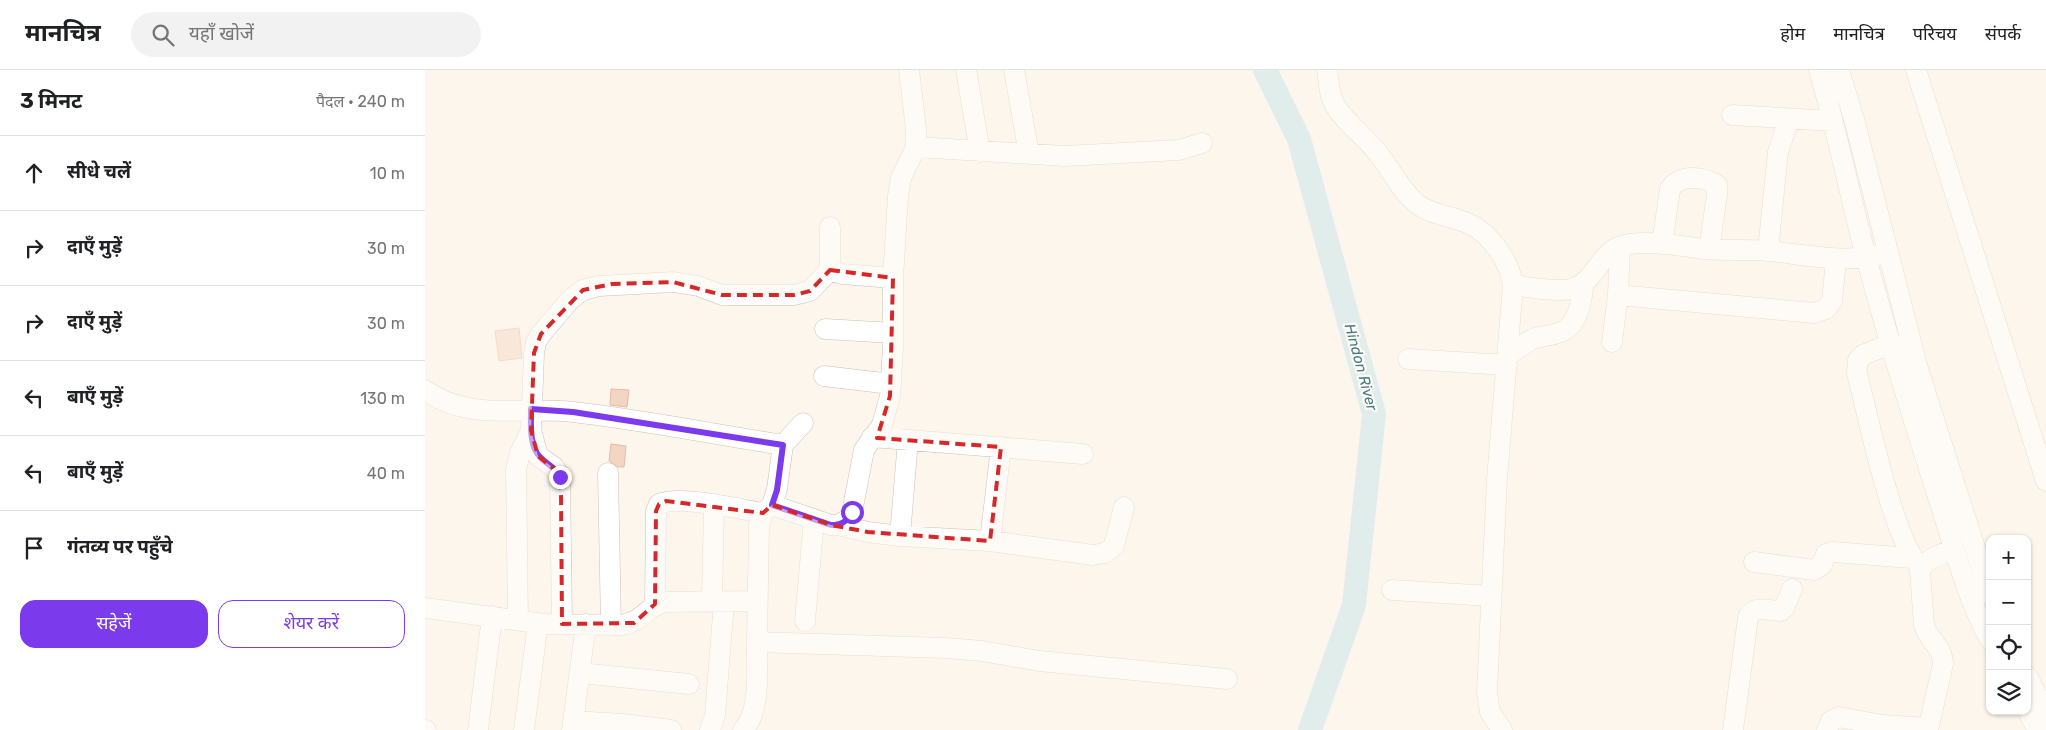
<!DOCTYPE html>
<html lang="hi">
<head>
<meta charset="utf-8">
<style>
  :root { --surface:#fff; --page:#f2f2f2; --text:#202124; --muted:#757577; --line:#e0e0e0; --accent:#7c3aed }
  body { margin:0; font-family:Rubik,"Noto Sans Devanagari",sans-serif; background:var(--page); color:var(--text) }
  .controls { position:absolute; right:15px; bottom:15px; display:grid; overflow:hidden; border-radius:10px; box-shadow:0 1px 4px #0004 }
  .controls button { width:45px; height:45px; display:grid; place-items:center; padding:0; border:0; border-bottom:1px solid var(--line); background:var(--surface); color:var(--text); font:25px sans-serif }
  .stop { position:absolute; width:15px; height:15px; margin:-11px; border:4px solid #7c3aed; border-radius:50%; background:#fff }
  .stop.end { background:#7c3aed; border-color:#fff; box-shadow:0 1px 5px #0008 }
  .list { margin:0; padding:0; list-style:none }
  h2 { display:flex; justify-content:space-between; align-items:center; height:65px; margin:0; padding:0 20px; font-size:21px }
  h2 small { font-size:16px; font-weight:400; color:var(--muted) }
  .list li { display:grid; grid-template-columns:32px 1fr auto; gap:15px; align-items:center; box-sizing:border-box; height:75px; padding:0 20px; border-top:1px solid var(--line) }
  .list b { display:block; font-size:19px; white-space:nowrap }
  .list em { font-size:16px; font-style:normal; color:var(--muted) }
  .actions { display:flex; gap:10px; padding:15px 20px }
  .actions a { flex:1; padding:11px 0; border:1px solid var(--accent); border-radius:15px; text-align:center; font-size:18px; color:var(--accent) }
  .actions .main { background:var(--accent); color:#fff }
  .icon { flex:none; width:28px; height:28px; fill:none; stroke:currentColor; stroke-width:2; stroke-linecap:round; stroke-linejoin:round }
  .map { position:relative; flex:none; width:1621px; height:660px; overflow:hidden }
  header { display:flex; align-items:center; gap:30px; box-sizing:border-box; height:70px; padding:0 25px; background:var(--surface); border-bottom:1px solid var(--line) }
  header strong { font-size:24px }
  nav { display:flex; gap:28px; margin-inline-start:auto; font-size:18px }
  .search { width:350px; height:45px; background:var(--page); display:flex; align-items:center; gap:12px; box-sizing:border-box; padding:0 18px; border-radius:28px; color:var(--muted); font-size:19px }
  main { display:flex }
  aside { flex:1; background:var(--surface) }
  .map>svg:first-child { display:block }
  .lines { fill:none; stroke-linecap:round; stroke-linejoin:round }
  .river { stroke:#bfe3e8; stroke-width:24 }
  .building { fill:#f3d5c3; stroke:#e6bba3 }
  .minor-casing { stroke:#d1beb0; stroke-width:21 }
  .minor { stroke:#fff; stroke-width:20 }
  .route { stroke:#7c3aed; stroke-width:6 }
  .marked { fill:none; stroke:#d62828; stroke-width:4; stroke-dasharray:10 6; stroke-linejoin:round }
  .labels { text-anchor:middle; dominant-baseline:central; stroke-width:4.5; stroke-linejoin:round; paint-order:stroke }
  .water-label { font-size:15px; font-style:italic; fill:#437c86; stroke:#fffaf3 }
</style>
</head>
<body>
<header>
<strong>मानचित्र</strong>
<div class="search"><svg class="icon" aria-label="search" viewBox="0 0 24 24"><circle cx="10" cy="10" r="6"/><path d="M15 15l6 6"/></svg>यहाँ खोजें</div>
<nav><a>होम</a><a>मानचित्र</a><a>परिचय</a><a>संपर्क</a></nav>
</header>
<main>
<aside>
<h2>3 मिनट<small>पैदल · 240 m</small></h2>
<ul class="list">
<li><svg class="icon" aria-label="ahead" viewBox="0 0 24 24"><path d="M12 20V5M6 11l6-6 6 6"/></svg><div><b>सीधे चलें</b></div><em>10 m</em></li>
<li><svg class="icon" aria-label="right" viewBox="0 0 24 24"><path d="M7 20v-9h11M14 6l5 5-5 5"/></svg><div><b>दाएँ मुड़ें</b></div><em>30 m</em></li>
<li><svg class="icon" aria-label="right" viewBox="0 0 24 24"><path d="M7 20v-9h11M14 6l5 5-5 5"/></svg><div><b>दाएँ मुड़ें</b></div><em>30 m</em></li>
<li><svg class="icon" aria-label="left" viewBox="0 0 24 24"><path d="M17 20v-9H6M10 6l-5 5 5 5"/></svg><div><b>बाएँ मुड़ें</b></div><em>130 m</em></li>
<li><svg class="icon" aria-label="left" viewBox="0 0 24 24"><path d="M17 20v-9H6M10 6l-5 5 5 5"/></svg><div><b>बाएँ मुड़ें</b></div><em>40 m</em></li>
<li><svg class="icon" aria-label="arrive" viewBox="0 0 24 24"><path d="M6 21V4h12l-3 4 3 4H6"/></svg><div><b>गंतव्य पर पहुँचे</b></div></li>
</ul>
<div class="actions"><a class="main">सहेजें</a><a>शेयर करें</a></div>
</aside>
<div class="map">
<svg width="1621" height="660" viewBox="0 0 1621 660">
  <rect width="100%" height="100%" fill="#fdf6ec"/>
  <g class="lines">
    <!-- river -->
    <path class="river" d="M 840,0 L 874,69 L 949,344 L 929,535 L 885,660"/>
  </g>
  <!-- building -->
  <path class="building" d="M 94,258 L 97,288 L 74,291 L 70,261 Z
    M 186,319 L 204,320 L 202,337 L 185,335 Z
    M 186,374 L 201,376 L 199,397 L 193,397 L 184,391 Z"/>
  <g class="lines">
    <defs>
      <path id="minor" d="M 541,0 L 555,82
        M 589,0 L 604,84
        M 902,0 C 904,12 904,27 911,37 C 922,54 940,67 952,82 C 966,99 975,120 992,134 C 1007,145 1026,146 1042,153 C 1065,162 1085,192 1088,215 L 1072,409 L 1062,622 L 1065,642 L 1077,660
        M 1394,0 C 1412,62 1425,125 1441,187 C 1462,266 1487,346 1512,424 C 1528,472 1540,524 1565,570
        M 1414,0 L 1429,49 L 1493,299 L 1565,525
        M 1491,0 L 1621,411
        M 1307,45 L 1408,51
        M 491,77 L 640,86 L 754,80 L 777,73
        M 405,157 L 405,200 L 417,204 L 468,208
        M 1237,174 L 1245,119 C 1255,104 1277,106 1292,115 L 1292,125 L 1284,179
        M 1343,181 L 1353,82 L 1364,49
        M 1088,215 C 1105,217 1138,224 1152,217 C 1171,208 1176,182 1196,176 C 1218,169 1256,176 1279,179 C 1301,181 1322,179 1344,181 C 1382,185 1414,193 1453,185
        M 1193,225 L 1389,243 L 1401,239 L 1407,231 L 1411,190
        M 400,259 L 468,263
        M 1187,272 L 1193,225 L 1195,176
        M 1467,273 L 1438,285 L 1433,290 L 1432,303 C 1442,342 1469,475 1496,497
        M 1082,286 C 1091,280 1099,273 1108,269 C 1118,265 1129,266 1138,261 C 1153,254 1158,228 1158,213
        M 983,289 L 1082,295
        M 399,306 L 466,314
        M 0,320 C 43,352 98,336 148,342 C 218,350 288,364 358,375
        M 106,360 L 113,386 L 129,397 L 135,407 L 137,554
        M 447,367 L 658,384
        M 183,403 L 186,555
        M 347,435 L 406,455 C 416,455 422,452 427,442 L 439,380 L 457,355 L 465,326 L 468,276 L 468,208 L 473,126 L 476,108 L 491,77 L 491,59 L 484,0
        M 413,455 L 443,462 L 475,466 L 565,471 L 668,485 L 680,483 L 689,476 L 699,437
        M 475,466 L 483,370
        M 565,471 L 576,377
        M 1329,492 L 1389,500 L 1397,495 L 1401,484 L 1407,482 L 1487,488
        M 967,520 L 1066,526
        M 287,532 L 289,435
        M 230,534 L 231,441 L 234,434 C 254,425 314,439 338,443
        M 0,538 L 119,554 L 197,555 C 221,550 220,537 239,532 L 332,531
        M 93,550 L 91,400 L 95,383 L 106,360 L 109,283 L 111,272 L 116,264 L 145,230 L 158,220 L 174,216 L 248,212 L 273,216 L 297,225 L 369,225 L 385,221 L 405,200
        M 380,551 L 389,449
        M 332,572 L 334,455 L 338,443 L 347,435 L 352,419 L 358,375 L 378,353
        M 155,603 L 264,614
        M 1602,606 L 1621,643
        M 1602,640 L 1613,660
        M 148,651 L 198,654 L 246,660
        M 0,660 L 1,660
        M 53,660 L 67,546
        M 99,660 L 113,553
        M 147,660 L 161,554
        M 285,660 L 290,645 L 299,532
        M 318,660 C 337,640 331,598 332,572 L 521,578 L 557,581 L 614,591 L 802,609
        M 1308,660 L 1323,548 C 1329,534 1343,541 1356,541 L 1359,538 L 1367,519
        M 1402,660 L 1406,651 L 1414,647 L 1457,655 L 1503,658
        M 1503,660 L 1518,594 C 1518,577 1503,570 1499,555 L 1495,501 C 1498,490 1519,483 1529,479"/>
    </defs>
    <!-- minor casing -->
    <use href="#minor" class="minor-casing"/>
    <!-- minor -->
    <use href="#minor" class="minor"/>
  </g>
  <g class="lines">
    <!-- route -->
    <path class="route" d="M 135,407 C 130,396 122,395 115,387 C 104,376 106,354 106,339 L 148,342 L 358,375 L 352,420 L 347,435 L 406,455 C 416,455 422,452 427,442"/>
  </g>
  <!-- marked area -->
  <path d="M0 0H1621V660H0ZM 405,200 L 468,208 L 465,326 L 452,368 L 576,377 L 565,471 L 443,462 L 406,455 L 347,435 L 338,443 L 241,431 L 234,434 L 231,441 L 230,534 L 209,553 L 137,554 L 136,421 L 132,401 L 113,386 L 106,360 L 109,283 L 116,264 L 158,220 L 187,214 L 248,212 L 297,225 L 369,225 L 385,221 Z" fill="#fdf6ec" fill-opacity=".55" fill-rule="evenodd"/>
  <path class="marked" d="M 405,200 L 468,208 L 465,326 L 452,368 L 576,377 L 565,471 L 443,462 L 406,455 L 347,435 L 338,443 L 241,431 L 234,434 L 231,441 L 230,534 L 209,553 L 137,554 L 136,421 L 132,401 L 113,386 L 106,360 L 109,283 L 116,264 L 158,220 L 187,214 L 248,212 L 297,225 L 369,225 L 385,221 Z"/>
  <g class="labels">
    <!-- water labels -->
    <g class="water-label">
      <text transform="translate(936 297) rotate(75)">Hindon River</text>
    </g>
  </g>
</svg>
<div class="controls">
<button>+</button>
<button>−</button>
<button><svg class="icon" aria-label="locate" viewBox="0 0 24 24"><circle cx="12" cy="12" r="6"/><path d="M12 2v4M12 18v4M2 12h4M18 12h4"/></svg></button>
<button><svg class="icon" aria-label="layers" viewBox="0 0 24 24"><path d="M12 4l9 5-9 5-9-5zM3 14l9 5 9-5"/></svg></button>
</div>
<div class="stop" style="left:427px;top:442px"></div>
<div class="stop end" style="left:135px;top:407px"></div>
</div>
</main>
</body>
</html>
